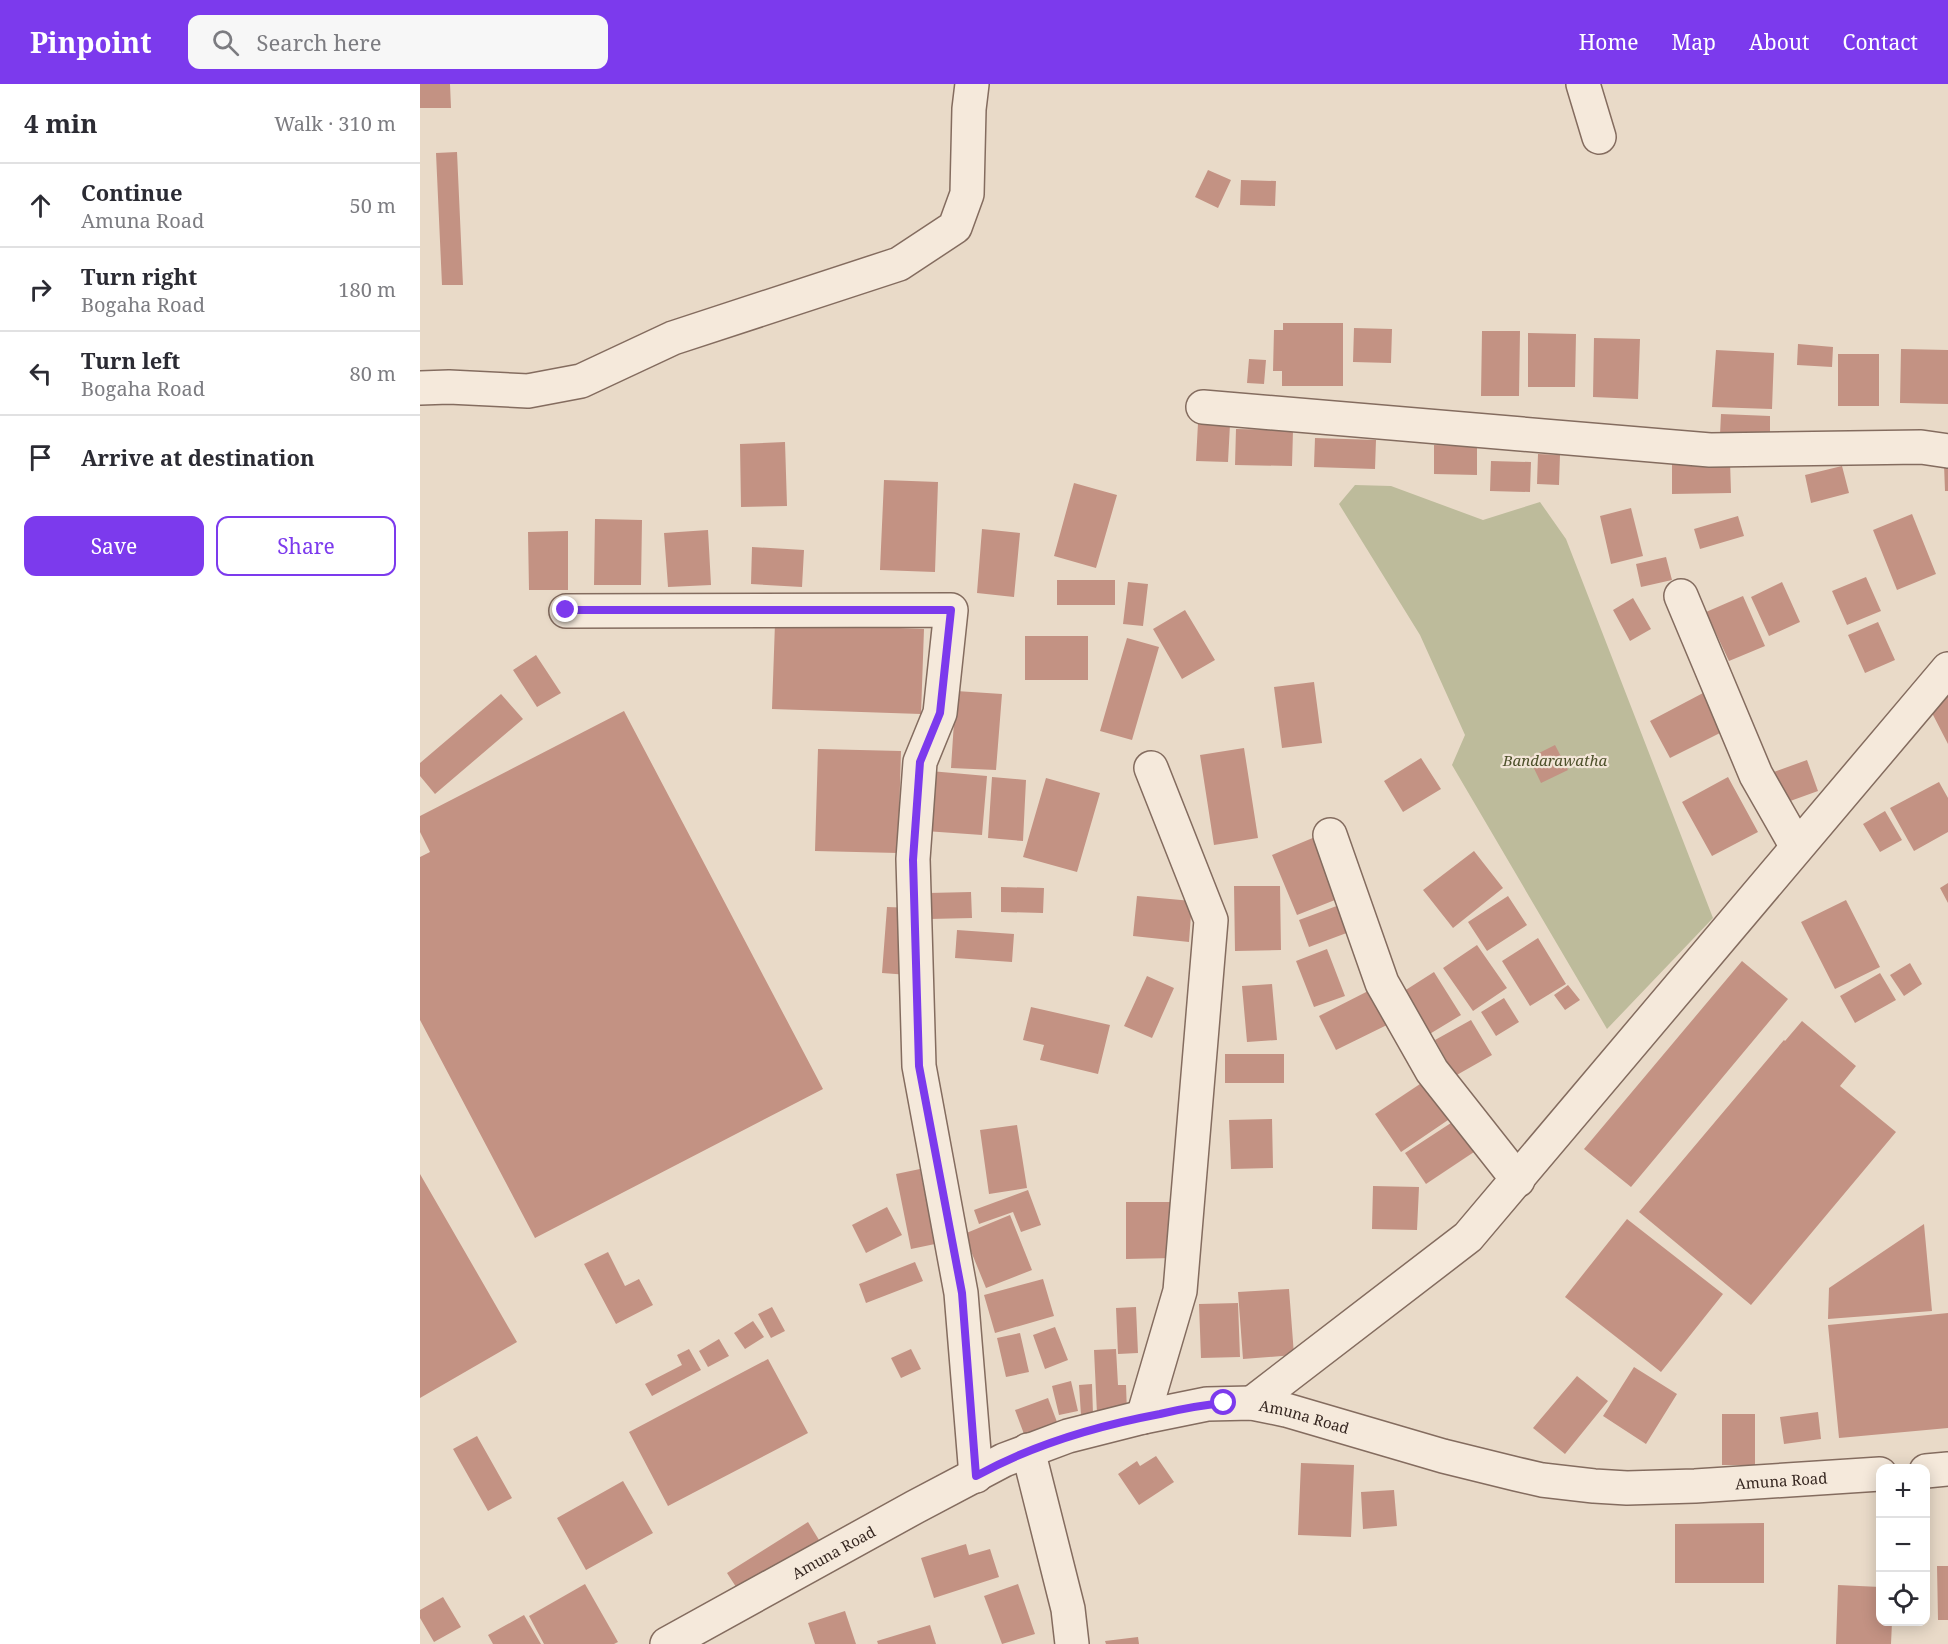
<!DOCTYPE html>
<html lang="en">
<head>
<meta charset="utf-8">
<style>
  :root { --surface:#fff; --page:#f7f7f7; --text:#2b2b33; --muted:#7c7c81; --line:#e1e1e2; --accent:#7c3aed }
  body { margin:0; font-family:"Noto Serif",serif; background:var(--page); color:var(--text) }
  .controls { position:absolute; right:18px; bottom:18px; display:grid; overflow:hidden; border-radius:12px; box-shadow:0 3px 15px #0003 }
  .controls button { width:54px; height:54px; display:grid; place-items:center; padding:0; border:0; border-bottom:2px solid var(--line); background:var(--surface); color:var(--text); font:30px sans-serif }
  .stop { position:absolute; width:18px; height:18px; margin:-14px; border:4px solid #7c3aed; border-radius:50%; background:#fff }
  .stop.end { background:#7c3aed; border-color:#fff; box-shadow:0 2px 6px #0008 }
  .list { margin:0; padding:0; list-style:none }
  h2 { display:flex; justify-content:space-between; align-items:center; height:78px; margin:0; padding:0 24px; font-size:26px }
  h2 small { font-size:20px; font-weight:400; color:var(--muted) }
  .list li { display:grid; grid-template-columns:39px 1fr auto; gap:18px; align-items:center; box-sizing:border-box; height:84px; padding:0 24px; border-top:2px solid var(--line) }
  .list b { display:block; font-size:22px; white-space:nowrap }
  .list p { margin:0; font-size:20px; white-space:nowrap; color:var(--muted) }
  .list em { font-size:20px; font-style:normal; color:var(--muted) }
  .actions { display:flex; gap:12px; padding:18px 24px }
  .actions a { flex:1; padding:14px 0; border:2px solid var(--accent); border-radius:12px; text-align:center; font-size:21px; color:var(--accent) }
  .actions .main { background:var(--accent); color:#fff }
  .icon { flex:none; width:33px; height:33px; fill:none; stroke:currentColor; stroke-width:2; stroke-linecap:round; stroke-linejoin:round }
  .map { position:relative; flex:none; width:1528px; height:1560px; overflow:hidden }
  header { display:flex; align-items:center; gap:36px; box-sizing:border-box; height:84px; padding:0 30px; background:var(--accent); color:#fff }
  header strong { font-size:28px }
  nav { display:flex; gap:33px; margin-inline-start:auto; font-size:21px }
  .search { width:420px; height:54px; background:var(--page); display:flex; align-items:center; gap:15px; box-sizing:border-box; padding:0 21px; border-radius:12px; color:var(--muted); font-size:22px }
  main { display:flex }
  aside { flex:1; background:var(--surface) }
  .map>svg:first-child { display:block }
  .cemetery { fill:#bdbb9b }
  .building { fill:#c39283 }
  .lines { fill:none; stroke-linecap:round; stroke-linejoin:round }
  .minor-casing { stroke:#846c5f; stroke-width:36 }
  .minor { stroke:#f5e9db; stroke-width:33 }
  .route { stroke:#7c3aed; stroke-width:8 }
  .labels { text-anchor:middle; dominant-baseline:central; stroke-width:4.5; stroke-linejoin:round; paint-order:stroke }
  .park-label { font-size:15px; font-style:italic; fill:#4d502a; stroke:#f2e5d7 }
  .street-label { font-size:15px; fill:#362721; stroke:#f2e5d7 }
</style>
</head>
<body>
<header>
<strong>Pinpoint</strong>
<div class="search"><svg class="icon" aria-label="search" viewBox="0 0 24 24"><circle cx="10" cy="10" r="6"/><path d="M15 15l6 6"/></svg>Search here</div>
<nav><a>Home</a><a>Map</a><a>About</a><a>Contact</a></nav>
</header>
<main>
<aside>
<h2>4 min<small>Walk · 310 m</small></h2>
<ul class="list">
<li><svg class="icon" aria-label="ahead" viewBox="0 0 24 24"><path d="M12 20V5M6 11l6-6 6 6"/></svg><div><b>Continue</b><p>Amuna Road</p></div><em>50 m</em></li>
<li><svg class="icon" aria-label="right" viewBox="0 0 24 24"><path d="M7 20v-9h11M14 6l5 5-5 5"/></svg><div><b>Turn right</b><p>Bogaha Road</p></div><em>180 m</em></li>
<li><svg class="icon" aria-label="left" viewBox="0 0 24 24"><path d="M17 20v-9H6M10 6l-5 5 5 5"/></svg><div><b>Turn left</b><p>Bogaha Road</p></div><em>80 m</em></li>
<li><svg class="icon" aria-label="arrive" viewBox="0 0 24 24"><path d="M6 21V4h12l-3 4 3 4H6"/></svg><div><b>Arrive at destination</b></div></li>
</ul>
<div class="actions"><a class="main">Save</a><a>Share</a></div>
</aside>
<div class="map">
<svg width="1528" height="1560" viewBox="0 0 1528 1560">
  <rect width="100%" height="100%" fill="#e9dac8"/>
  <!-- cemetery -->
  <path class="cemetery" d="M 935,401 L 971,402 L 1063,436 L 1120,418 L 1146,455 L 1293,834 L 1187,945 L 1032,681 L 1045,651 L 1000,551 L 919,420 Z"/>
  <!-- building -->
  <path class="building" d="M 0,0 L 30,0 L 31,24 L 0,24 Z
    M 37,68 L 43,201 L 22,201 L 16,69 Z
    M 788,86 L 811,96 L 798,124 L 775,113 Z
    M 821,96 L 856,97 L 855,122 L 820,121 Z
    M 863,239 L 923,239 L 923,302 L 862,302 L 862,287 L 853,287 L 854,246 L 863,246 Z
    M 934,244 L 972,245 L 971,279 L 933,278 Z
    M 1062,247 L 1100,247 L 1099,312 L 1061,312 Z
    M 1108,249 L 1156,250 L 1155,303 L 1108,303 Z
    M 1174,254 L 1220,255 L 1218,315 L 1173,313 Z
    M 1378,260 L 1413,263 L 1412,283 L 1377,281 Z
    M 1481,265 L 1528,266 L 1528,320 L 1480,319 Z
    M 1296,266 L 1354,269 L 1352,325 L 1292,323 Z
    M 1418,270 L 1459,270 L 1459,322 L 1418,322 Z
    M 829,275 L 846,276 L 844,300 L 827,299 Z
    M 1301,330 L 1350,332 L 1350,353 L 1300,351 Z
    M 778,339 L 810,340 L 808,378 L 776,377 Z
    M 816,345 L 873,346 L 872,382 L 815,381 Z
    M 895,354 L 956,356 L 955,385 L 894,383 Z
    M 365,358 L 367,422 L 321,423 L 320,360 Z
    M 1014,361 L 1057,362 L 1057,391 L 1014,390 Z
    M 1118,370 L 1140,371 L 1139,401 L 1117,400 Z
    M 1071,377 L 1111,378 L 1110,408 L 1070,407 Z
    M 1310,377 L 1311,409 L 1252,410 L 1252,378 Z
    M 1524,380 L 1528,380 L 1528,407 L 1525,407 Z
    M 1422,382 L 1429,409 L 1391,419 L 1385,391 Z
    M 464,396 L 518,398 L 515,488 L 460,486 Z
    M 654,399 L 697,411 L 676,484 L 634,472 Z
    M 1211,424 L 1223,472 L 1191,480 L 1180,432 Z
    M 1492,430 L 1516,490 L 1477,506 L 1453,446 Z
    M 1318,432 L 1324,452 L 1280,465 L 1274,445 Z
    M 175,435 L 222,436 L 221,501 L 174,501 Z
    M 562,445 L 600,449 L 594,513 L 557,509 Z
    M 288,446 L 291,501 L 248,503 L 244,449 Z
    M 148,447 L 148,506 L 109,506 L 108,448 Z
    M 332,463 L 384,466 L 382,503 L 331,500 Z
    M 1246,473 L 1252,496 L 1221,503 L 1216,480 Z
    M 1446,493 L 1461,527 L 1427,541 L 1412,507 Z
    M 637,496 L 695,496 L 695,521 L 637,521 Z
    M 708,498 L 728,500 L 723,542 L 703,540 Z
    M 1362,498 L 1380,538 L 1349,552 L 1331,513 Z
    M 1323,512 L 1345,562 L 1309,577 L 1286,528 Z
    M 1213,514 L 1231,545 L 1210,557 L 1193,526 Z
    M 765,526 L 795,576 L 762,595 L 733,545 Z
    M 1458,538 L 1475,576 L 1445,589 L 1428,551 Z
    M 355,539 L 504,545 L 501,630 L 352,625 Z
    M 605,552 L 668,552 L 668,596 L 605,596 Z
    M 707,554 L 739,563 L 712,656 L 680,647 Z
    M 116,571 L 141,609 L 117,623 L 93,586 Z
    M 894,598 L 902,659 L 862,664 L 854,603 Z
    M 1528,601 L 1528,660 L 1511,627 Z
    M 536,607 L 582,610 L 576,686 L 531,684 Z
    M 1283,609 L 1302,648 L 1250,674 L 1230,637 Z
    M 81,610 L 103,635 L 15,710 L 0,692 L 0,679 Z
    M 204,627 L 403,1005 L 115,1154 L 0,936 L 0,773 L 10,768 L 0,748 L 0,732 Z
    M 1135,661 L 1148,686 L 1121,699 L 1109,674 Z
    M 824,664 L 838,754 L 794,761 L 780,671 Z
    M 398,665 L 481,667 L 478,769 L 395,767 Z
    M 1001,674 L 1021,705 L 983,728 L 964,697 Z
    M 1387,676 L 1398,707 L 1362,720 L 1351,689 Z
    M 510,687 L 567,692 L 562,751 L 505,747 Z
    M 572,693 L 606,696 L 603,757 L 568,754 Z
    M 1308,693 L 1338,748 L 1292,772 L 1262,718 Z
    M 626,694 L 680,709 L 657,788 L 603,773 Z
    M 1519,698 L 1528,714 L 1528,748 L 1494,767 L 1470,724 Z
    M 1465,727 L 1482,756 L 1460,768 L 1443,740 Z
    M 895,753 L 920,814 L 877,831 L 852,771 Z
    M 1054,767 L 1083,804 L 1033,844 L 1003,806 Z
    M 1528,799 L 1528,819 L 1520,804 Z
    M 814,802 L 860,802 L 861,866 L 815,867 Z
    M 581,803 L 624,804 L 623,829 L 581,828 Z
    M 551,808 L 552,834 L 509,835 L 508,809 Z
    M 717,812 L 772,817 L 769,858 L 713,852 Z
    M 1088,812 L 1107,841 L 1067,867 L 1048,838 Z
    M 1426,816 L 1460,883 L 1415,905 L 1381,838 Z
    M 922,820 L 932,847 L 889,863 L 879,836 Z
    M 467,823 L 494,824 L 489,891 L 462,889 Z
    M 537,846 L 594,850 L 592,878 L 535,874 Z
    M 1118,854 L 1146,900 L 1110,922 L 1082,877 Z
    M 1057,861 L 1087,904 L 1053,927 L 1023,884 Z
    M 907,865 L 925,912 L 894,923 L 876,877 Z
    M 1322,877 L 1368,915 L 1211,1103 L 1164,1065 Z
    M 1490,879 L 1502,900 L 1484,912 L 1470,891 Z
    M 1014,888 L 1041,931 L 1008,951 L 981,909 Z
    M 1460,889 L 1476,916 L 1435,939 L 1420,912 Z
    M 727,892 L 754,904 L 732,954 L 704,942 Z
    M 852,900 L 857,956 L 827,958 L 822,902 Z
    M 1148,901 L 1160,916 L 1145,926 L 1134,911 Z
    M 956,903 L 973,938 L 916,966 L 899,932 Z
    M 1084,914 L 1099,938 L 1076,952 L 1061,928 Z
    M 611,923 L 690,941 L 678,990 L 620,976 L 624,961 L 603,956 Z
    M 1051,936 L 1072,971 L 1035,992 L 1015,956 Z
    M 1382,937 L 1436,982 L 1420,1002 L 1476,1048 L 1331,1221 L 1219,1128 L 1364,956 L 1365,957 Z
    M 805,970 L 864,970 L 864,999 L 805,999 Z
    M 1006,996 L 1031,1034 L 981,1068 L 955,1030 Z
    M 852,1035 L 853,1084 L 811,1085 L 809,1036 Z
    M 1034,1037 L 1054,1068 L 1006,1100 L 985,1069 Z
    M 597,1041 L 607,1104 L 569,1110 L 560,1046 Z
    M 500,1085 L 515,1160 L 491,1165 L 476,1090 Z
    M 0,1090 L 97,1258 L 0,1314 Z
    M 953,1102 L 999,1103 L 997,1146 L 952,1145 Z
    M 608,1106 L 621,1141 L 601,1148 L 593,1128 L 559,1140 L 554,1126 Z
    M 706,1118 L 753,1118 L 754,1174 L 706,1175 Z
    M 467,1123 L 482,1151 L 446,1169 L 432,1141 Z
    M 590,1131 L 612,1186 L 566,1204 L 544,1150 Z
    M 1207,1135 L 1303,1210 L 1241,1288 L 1145,1213 Z
    M 1504,1140 L 1512,1227 L 1408,1235 L 1409,1204 Z
    M 188,1168 L 205,1202 L 219,1195 L 233,1221 L 196,1240 L 164,1180 Z
    M 495,1178 L 503,1197 L 446,1219 L 439,1200 Z
    M 623,1195 L 634,1232 L 575,1249 L 564,1211 Z
    M 869,1205 L 874,1271 L 823,1275 L 818,1208 Z
    M 818,1219 L 820,1273 L 781,1274 L 779,1220 Z
    M 352,1223 L 365,1247 L 351,1254 L 338,1230 Z
    M 716,1223 L 718,1269 L 698,1270 L 696,1224 Z
    M 1528,1229 L 1528,1344 L 1419,1354 L 1408,1241 Z
    M 333,1237 L 344,1253 L 325,1265 L 314,1249 Z
    M 635,1243 L 648,1276 L 625,1285 L 613,1251 Z
    M 600,1249 L 609,1288 L 586,1293 L 577,1254 Z
    M 299,1255 L 309,1272 L 288,1283 L 279,1267 Z
    M 269,1265 L 281,1286 L 232,1312 L 225,1300 L 262,1281 L 257,1271 Z
    M 491,1265 L 501,1285 L 481,1294 L 471,1274 Z
    M 696,1265 L 698,1301 L 706,1301 L 707,1329 L 677,1330 L 674,1266 Z
    M 348,1275 L 388,1349 L 248,1422 L 209,1348 Z
    M 1214,1283 L 1257,1310 L 1226,1360 L 1183,1332 Z
    M 1157,1292 L 1188,1317 L 1145,1370 L 1113,1344 Z
    M 651,1297 L 658,1327 L 639,1331 L 632,1302 Z
    M 672,1300 L 673,1330 L 661,1331 L 659,1301 Z
    M 628,1314 L 637,1338 L 604,1350 L 595,1326 Z
    M 1398,1328 L 1401,1355 L 1364,1360 L 1360,1333 Z
    M 1302,1330 L 1335,1330 L 1335,1381 L 1302,1381 Z
    M 57,1352 L 92,1414 L 68,1427 L 33,1365 Z
    M 736,1372 L 754,1398 L 719,1421 L 698,1390 L 717,1377 L 720,1382 Z
    M 881,1379 L 934,1381 L 931,1453 L 878,1451 Z
    M 203,1397 L 233,1449 L 166,1486 L 137,1434 Z
    M 974,1406 L 977,1442 L 943,1445 L 941,1408 Z
    M 388,1438 L 399,1456 L 318,1506 L 307,1489 Z
    M 1344,1439 L 1344,1499 L 1255,1499 L 1255,1440 Z
    M 546,1460 L 549,1471 L 570,1465 L 579,1493 L 514,1514 L 501,1474 Z
    M 1517,1482 L 1528,1482 L 1528,1536 L 1518,1536 Z
    M 165,1500 L 198,1558 L 194,1560 L 124,1560 L 109,1532 Z
    M 598,1500 L 615,1550 L 582,1560 L 564,1512 Z
    M 1418,1501 L 1460,1503 L 1460,1538 L 1472,1538 L 1471,1560 L 1416,1560 Z
    M 23,1513 L 41,1543 L 14,1558 L 0,1534 L 0,1526 Z
    M 425,1527 L 436,1560 L 395,1560 L 388,1539 Z
    M 104,1531 L 121,1560 L 73,1560 L 68,1551 Z
    M 510,1541 L 516,1560 L 458,1560 L 457,1557 Z
    M 718,1553 L 719,1560 L 686,1560 L 685,1557 Z"/>
  <g class="lines">
    <defs>
      <g id="minor">
        <path d="M 1163,0 L 1179,53"/>
        <path d="M 0,304 L 29,303 L 108,307 L 161,297 L 253,254 L 479,180 L 535,143 L 547,110 L 549,25 L 552,0"/>
        <path d="M 783,323 L 1290,366 L 1501,363 L 1528,367"/>
        <path d="M 1261,512 L 1336,691 L 1377,763"/>
        <path d="M 146,527 L 531,526 L 520,629 L 500,678 L 493,775 L 499,982 L 541,1209 L 556,1392"/>
        <path d="M 910,751 L 962,899 L 1012,987 L 1098,1096"/>
        <path d="M 832,1319 L 1048,1153 L 1528,585"/>
        <path d="M 723,1333 L 760,1207 L 791,836 L 731,684"/>
        <path d="M 608,1366 L 648,1525 L 652,1560"/>
        <path d="M 1506,1387 L 1528,1385"/>
        <path id="s1" d="M 247,1560 L 495,1423 L 584,1376 L 648,1352 L 723,1333 L 787,1320 L 832,1319 L 866,1326 L 1023,1372 L 1096,1390 L 1122,1396 L 1174,1402 L 1207,1404 L 1275,1402 L 1460,1390"/>
      </g>
    </defs>
    <!-- minor casing -->
    <use href="#minor" class="minor-casing"/>
    <!-- minor -->
    <use href="#minor" class="minor"/>
  </g>
  <g class="lines">
    <!-- route -->
    <path class="route" d="M 146,526 L 531,526 L 520,629 L 500,678 L 493,776 L 499,982 L 542,1209 L 556,1392 C 614,1360 676,1342 740,1330 C 761,1325 782,1321 804,1319"/>
  </g>
  <g class="labels">
    <!-- park labels -->
    <g class="park-label">
      <text x="1135" y="676">Bandarawatha</text>
    </g>
    <!-- street labels -->
    <g class="street-label">
      <text stroke="none"><textPath href="#s1" startOffset="694">Amuna Road</textPath></text>
      <text stroke="none"><textPath href="#s1" startOffset="1180">Amuna Road</textPath></text>
      <text stroke="none"><textPath href="#s1" startOffset="190">Amuna Road</textPath></text>
    </g>
  </g>
</svg>
<div class="controls">
<button>+</button>
<button>−</button>
<button><svg class="icon" aria-label="locate" viewBox="0 0 24 24"><circle cx="12" cy="12" r="6"/><path d="M12 2v4M12 18v4M2 12h4M18 12h4"/></svg></button>
</div>
<div class="stop" style="left:804px;top:1319px"></div>
<div class="stop end" style="left:146px;top:526px"></div>
</div>
</main>
</body>
</html>
